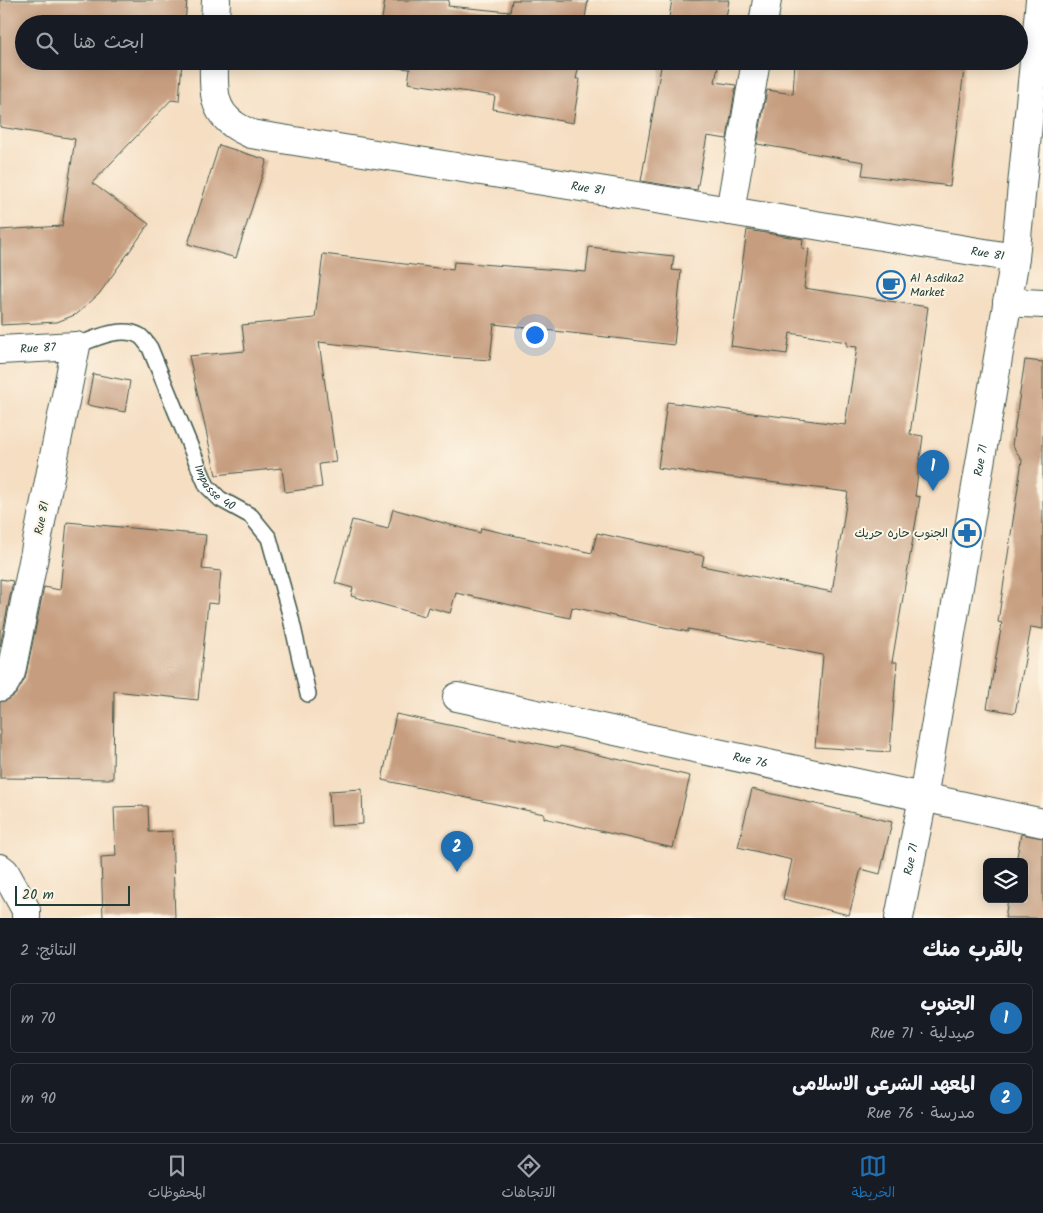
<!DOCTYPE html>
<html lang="ar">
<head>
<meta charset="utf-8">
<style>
  :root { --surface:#171b24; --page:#20242c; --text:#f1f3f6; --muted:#9ea1a6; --line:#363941; --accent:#1f6fb2 }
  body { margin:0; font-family:Kalam,"Playpen Sans Arabic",sans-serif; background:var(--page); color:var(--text); direction:rtl }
  .controls { position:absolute; right:15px; bottom:15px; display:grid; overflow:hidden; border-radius:8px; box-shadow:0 2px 12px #0003 }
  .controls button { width:45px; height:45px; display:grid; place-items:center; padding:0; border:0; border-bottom:1px solid var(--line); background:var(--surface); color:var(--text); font:25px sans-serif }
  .scale { position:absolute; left:15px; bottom:12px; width:115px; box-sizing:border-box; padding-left:5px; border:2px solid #1f3d34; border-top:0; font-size:14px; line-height:18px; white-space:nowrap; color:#1f3d34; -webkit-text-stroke:4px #fcf5e5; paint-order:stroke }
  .you { position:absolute; left:534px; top:334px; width:18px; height:18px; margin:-12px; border:4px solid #fff; border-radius:50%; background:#1a73e8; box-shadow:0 0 0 8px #1a73e833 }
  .badge { display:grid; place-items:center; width:32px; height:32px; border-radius:50%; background:var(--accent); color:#fff; font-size:16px; font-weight:700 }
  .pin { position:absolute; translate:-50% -41px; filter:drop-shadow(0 1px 2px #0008) }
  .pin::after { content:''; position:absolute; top:26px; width:18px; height:15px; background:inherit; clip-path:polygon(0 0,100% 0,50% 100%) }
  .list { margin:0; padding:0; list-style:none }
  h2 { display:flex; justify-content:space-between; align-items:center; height:65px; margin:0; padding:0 20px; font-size:21px }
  h2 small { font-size:16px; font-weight:400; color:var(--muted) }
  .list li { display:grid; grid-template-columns:32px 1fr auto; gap:15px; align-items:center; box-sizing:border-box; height:70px; margin:0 10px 10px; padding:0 10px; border:1px solid var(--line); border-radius:8px }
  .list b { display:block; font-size:19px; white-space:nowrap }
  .list p { margin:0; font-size:16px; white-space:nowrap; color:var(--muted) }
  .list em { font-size:16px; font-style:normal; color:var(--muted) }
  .icon { flex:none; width:28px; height:28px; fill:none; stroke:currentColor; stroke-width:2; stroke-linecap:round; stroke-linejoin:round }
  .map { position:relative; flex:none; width:1043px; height:918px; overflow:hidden; direction:ltr }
  .search { position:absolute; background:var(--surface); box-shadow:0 2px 12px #0003; left:15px; right:15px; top:15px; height:55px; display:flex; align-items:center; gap:12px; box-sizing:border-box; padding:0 18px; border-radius:28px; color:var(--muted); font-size:19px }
  .sheet { height:225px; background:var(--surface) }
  nav { display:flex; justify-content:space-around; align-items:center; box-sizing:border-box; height:70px; border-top:1px solid var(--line); background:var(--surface); font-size:14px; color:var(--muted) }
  nav a { display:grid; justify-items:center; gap:2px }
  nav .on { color:var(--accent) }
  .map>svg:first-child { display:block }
  .building { fill:#c69d7f }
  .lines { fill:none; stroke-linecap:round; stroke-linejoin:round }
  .lane-casing { stroke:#3f5549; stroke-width:18 }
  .street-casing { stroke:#3f5549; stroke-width:30 }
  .lane { stroke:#fff; stroke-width:15 }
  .street { stroke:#fff; stroke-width:28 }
  .labels { text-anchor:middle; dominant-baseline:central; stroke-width:4; stroke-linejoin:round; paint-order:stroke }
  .street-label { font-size:12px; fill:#1f3d34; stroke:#fcf5e5 }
  .poi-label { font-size:12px; fill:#1f3d34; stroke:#fcf5e5; text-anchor:start }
</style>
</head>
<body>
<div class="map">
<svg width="1043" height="918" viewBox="0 0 1043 918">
  <rect width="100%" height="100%" fill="#fcf5e5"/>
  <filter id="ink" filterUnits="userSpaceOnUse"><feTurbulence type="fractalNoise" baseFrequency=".02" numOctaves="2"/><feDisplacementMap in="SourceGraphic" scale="10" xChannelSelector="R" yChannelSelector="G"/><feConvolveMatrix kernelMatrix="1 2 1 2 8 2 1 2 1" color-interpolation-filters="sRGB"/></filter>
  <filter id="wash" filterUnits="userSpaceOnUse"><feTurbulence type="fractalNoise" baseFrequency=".0096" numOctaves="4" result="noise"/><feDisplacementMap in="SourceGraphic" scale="20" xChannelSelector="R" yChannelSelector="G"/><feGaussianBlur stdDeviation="1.12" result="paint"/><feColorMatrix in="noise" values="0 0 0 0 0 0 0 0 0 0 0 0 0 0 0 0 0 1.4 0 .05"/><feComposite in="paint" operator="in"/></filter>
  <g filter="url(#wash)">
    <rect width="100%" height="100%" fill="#f5dec2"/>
    <g id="blocks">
      <!-- building -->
      <path class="building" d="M 0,0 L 187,0 L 185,24 L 24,24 L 24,61 L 182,61 L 179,101 L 171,100 L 92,183 L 149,224 L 99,294 L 77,314 L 57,322 L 1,325 L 0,230 L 62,226 L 75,139 L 0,127 Z
        M 385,0 L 449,0 L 448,6 L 510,12 L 512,0 L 588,0 L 584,24 L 381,24 Z
        M 672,0 L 729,0 L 725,24 L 668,24 Z
        M 376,61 L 580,61 L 576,79 L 580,79 L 573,123 L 493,109 L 495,96 L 408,83 L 410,69 L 375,65 Z
        M 662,61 L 719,61 L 715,82 L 736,85 L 727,139 L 707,136 L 697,190 L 641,181 Z
        M 795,61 L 965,61 L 950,186 L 862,175 L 864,162 L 757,144 L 767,90 L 793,94 Z
        M 219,145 L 267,160 L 236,258 L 188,244 Z
        M 747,230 L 803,239 L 802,248 L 809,249 L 804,288 L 928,307 L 910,434 L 923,436 L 915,496 L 920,497 L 892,662 L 897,662 L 890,752 L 815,747 L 823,655 L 688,629 L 688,632 L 572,607 L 570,618 L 456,593 L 450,613 L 428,607 L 425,616 L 351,596 L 353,588 L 335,583 L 352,520 L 388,529 L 393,509 L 480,533 L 481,528 L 592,553 L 597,533 L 704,556 L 702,566 L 832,592 L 848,492 L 658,468 L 667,402 L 845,425 L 857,347 L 847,346 L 847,342 L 790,333 L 787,354 L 731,346 Z
        M 589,247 L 674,256 L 672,270 L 681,271 L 674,345 L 494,324 L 490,360 L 447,357 L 319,342 L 336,462 L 319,464 L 322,487 L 285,492 L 282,468 L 216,475 L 189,356 L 245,351 L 242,325 L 315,318 L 323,254 L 453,270 L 454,262 L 586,272 Z
        M 1025,360 L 1043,362 L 1043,629 L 1031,627 L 1015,713 L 987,708 L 1002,623 L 998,622 L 1022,460 L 1012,445 Z
        M 93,374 L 130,381 L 125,412 L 87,405 Z
        M 67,522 L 206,535 L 202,569 L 221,571 L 218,604 L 208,603 L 198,700 L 114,691 L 113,779 L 0,778 L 0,702 L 9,699 L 15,695 L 25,679 L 44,587 L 60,590 Z
        M 0,579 L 13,581 L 0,647 Z
        M 396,714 L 559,748 L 560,746 L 690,776 L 673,848 L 544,818 L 544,814 L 382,780 Z
        M 362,789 L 363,824 L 331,826 L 329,791 Z
        M 752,789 L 892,822 L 880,874 L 861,869 L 849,915 L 783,899 L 792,860 L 738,847 Z
        M 148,806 L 149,832 L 172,831 L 175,918 L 103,918 L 101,857 L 116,856 L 114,807 Z
        M 1021,834 L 1043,838 L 1043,918 L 1005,918 L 1008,899 L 1024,899 L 1024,862 L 1016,862 Z"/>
    </g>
  </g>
  <g filter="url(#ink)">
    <use href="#blocks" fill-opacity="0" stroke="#3f5549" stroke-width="1"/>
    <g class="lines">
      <defs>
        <g id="lane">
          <path id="s1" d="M 76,346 C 93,339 122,325 140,336 C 144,339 147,344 150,348 L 195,458 L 207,486 L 220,499 L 251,516 L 269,538 L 290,614 L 308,694"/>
        </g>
        <g id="street">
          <path d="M 215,24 L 216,0"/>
          <path d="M 763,24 L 767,0"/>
          <path id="s2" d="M 214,61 C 214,86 211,108 233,124 C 238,128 245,131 251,134 L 730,211 L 1015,258"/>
          <path d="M 730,211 L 756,61"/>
          <path d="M 1007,302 L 1043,304"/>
          <path id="s3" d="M 0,350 L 76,346 L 11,672 L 5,683 L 0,687"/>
          <path id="s4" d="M 457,697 L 1043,823"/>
          <path d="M 0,868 L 5,872 L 26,910 L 26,918"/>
          <path id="s5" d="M 899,918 L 923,798 L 1015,258 L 1040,0"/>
        </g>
      </defs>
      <!-- lane casing -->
      <use href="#lane" class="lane-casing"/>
      <!-- street casing -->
      <use href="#street" class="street-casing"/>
      <!-- lane -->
      <use href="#lane" class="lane"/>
      <!-- street -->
      <use href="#street" class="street"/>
    </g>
  </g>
  <!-- icons -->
  <defs>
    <symbol id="cafe-ring" viewBox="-11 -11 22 22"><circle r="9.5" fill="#fcf5e5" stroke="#1f6fb2" stroke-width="1.5"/><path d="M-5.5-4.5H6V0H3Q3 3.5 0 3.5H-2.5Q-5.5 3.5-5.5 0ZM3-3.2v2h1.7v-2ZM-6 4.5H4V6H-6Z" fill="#1f6fb2"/></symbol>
    <symbol id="pharmacy-ring" viewBox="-11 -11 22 22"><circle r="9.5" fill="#fcf5e5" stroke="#1f6fb2" stroke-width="1.5"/><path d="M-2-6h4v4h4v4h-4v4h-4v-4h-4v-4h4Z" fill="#1f6fb2"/></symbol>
  </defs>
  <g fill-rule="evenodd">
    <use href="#cafe-ring" x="875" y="269" width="32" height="32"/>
    <use href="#pharmacy-ring" x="951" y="517" width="32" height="32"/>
  </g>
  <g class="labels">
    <!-- street labels -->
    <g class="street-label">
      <text stroke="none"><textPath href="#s2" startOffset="431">Rue 81</textPath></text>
      <text stroke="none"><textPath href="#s2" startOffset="836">Rue 81</textPath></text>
      <text stroke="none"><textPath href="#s3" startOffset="38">Rue 87</textPath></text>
      <text stroke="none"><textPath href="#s5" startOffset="465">Rue 71</textPath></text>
      <text stroke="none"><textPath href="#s1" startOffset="238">Impasse 40</textPath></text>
      <text transform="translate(42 518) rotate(-79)">Rue 81</text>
      <text stroke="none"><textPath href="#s4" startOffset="300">Rue 76</textPath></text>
      <text stroke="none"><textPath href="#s5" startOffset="60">Rue 71</textPath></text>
    </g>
    <!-- poi labels -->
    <g class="poi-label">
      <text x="910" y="278">Al Asdika2<tspan x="910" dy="14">Market</tspan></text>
      <text x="948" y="533" text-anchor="end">الجنوب حاره حريك</text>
    </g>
  </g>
</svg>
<div class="controls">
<button><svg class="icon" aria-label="layers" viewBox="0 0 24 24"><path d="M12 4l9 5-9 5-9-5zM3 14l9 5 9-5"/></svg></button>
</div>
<div class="scale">20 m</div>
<div class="you"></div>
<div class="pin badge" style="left:933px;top:491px">1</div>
<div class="pin badge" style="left:457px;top:872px">2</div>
<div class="search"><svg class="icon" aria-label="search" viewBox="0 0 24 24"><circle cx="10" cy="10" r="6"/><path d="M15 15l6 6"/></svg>ابحث هنا</div>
</div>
<section class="sheet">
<h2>بالقرب منك<small>النتائج: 2</small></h2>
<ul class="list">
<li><span class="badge">1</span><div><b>الجنوب</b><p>صيدلية · Rue 71</p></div><em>70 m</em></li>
<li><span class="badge">2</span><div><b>المعهد الشرعى الاسلامى</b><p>مدرسة · Rue 76</p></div><em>90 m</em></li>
</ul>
</section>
<nav>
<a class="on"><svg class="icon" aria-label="map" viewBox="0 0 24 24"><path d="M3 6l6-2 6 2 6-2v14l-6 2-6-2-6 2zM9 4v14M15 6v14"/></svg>الخريطة</a>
<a><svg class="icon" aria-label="directions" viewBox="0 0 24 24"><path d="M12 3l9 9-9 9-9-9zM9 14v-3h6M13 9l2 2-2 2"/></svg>الاتجاهات</a>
<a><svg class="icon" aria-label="saved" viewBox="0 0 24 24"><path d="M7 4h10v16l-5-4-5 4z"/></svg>المحفوظات</a>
</nav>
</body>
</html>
